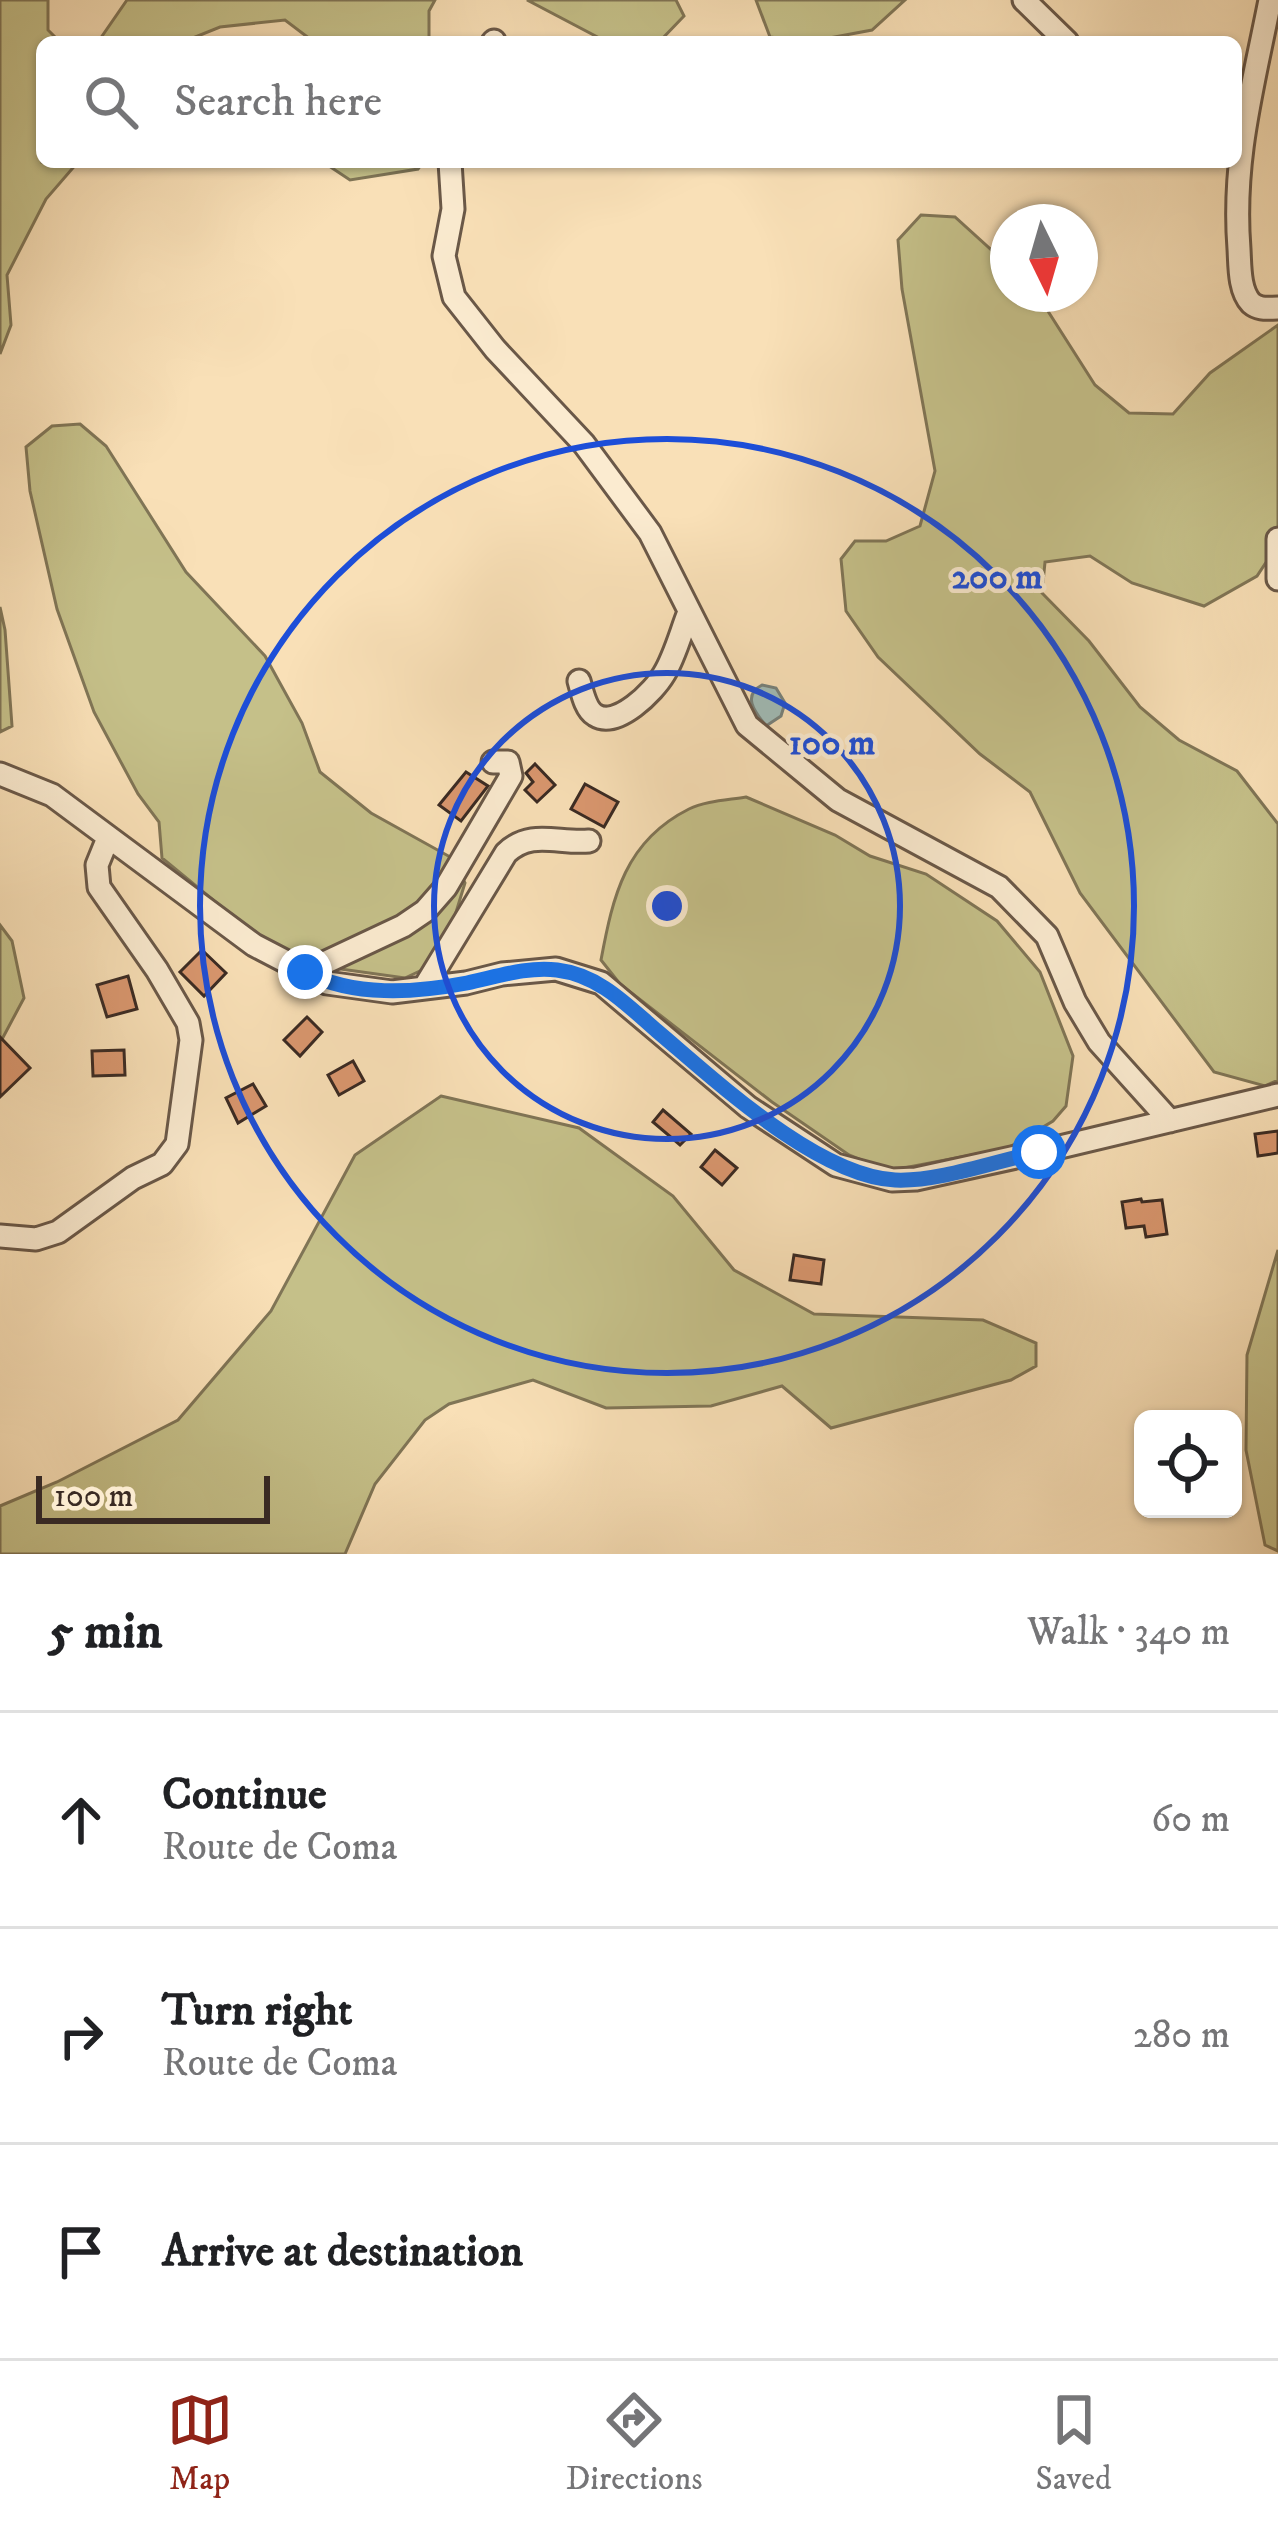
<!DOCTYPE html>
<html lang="en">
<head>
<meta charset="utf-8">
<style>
  :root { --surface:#fff; --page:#f2f2f2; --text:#202124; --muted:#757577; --line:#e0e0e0; --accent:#8f2418 }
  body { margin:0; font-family:"IM FELL DW Pica",serif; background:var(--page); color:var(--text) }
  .controls { position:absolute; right:36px; bottom:36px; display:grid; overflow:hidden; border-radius:18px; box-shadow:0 3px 9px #0004 }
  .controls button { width:108px; height:108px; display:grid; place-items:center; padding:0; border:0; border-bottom:3px solid var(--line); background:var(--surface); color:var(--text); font:60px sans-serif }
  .compass { position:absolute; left:990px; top:204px; width:108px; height:108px; border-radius:50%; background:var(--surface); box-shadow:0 3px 9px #0004; rotate:175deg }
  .scale { position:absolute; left:36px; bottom:30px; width:234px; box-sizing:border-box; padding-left:12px; border:6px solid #3a2a23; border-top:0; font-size:33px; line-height:42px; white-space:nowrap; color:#3a2a23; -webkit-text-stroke:9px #fbebd0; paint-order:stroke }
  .stop { position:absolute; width:36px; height:36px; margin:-27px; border:9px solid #1a73e8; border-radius:50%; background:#fff }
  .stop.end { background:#1a73e8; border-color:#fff; box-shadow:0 3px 12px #0008 }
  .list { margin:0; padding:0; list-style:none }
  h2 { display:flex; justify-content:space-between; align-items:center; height:156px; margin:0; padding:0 48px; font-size:51px }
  h2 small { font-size:39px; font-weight:400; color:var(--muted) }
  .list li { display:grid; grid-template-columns:78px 1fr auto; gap:36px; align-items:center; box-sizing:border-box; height:216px; padding:0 48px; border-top:3px solid var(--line) }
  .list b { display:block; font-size:45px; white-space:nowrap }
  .list p { margin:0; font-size:39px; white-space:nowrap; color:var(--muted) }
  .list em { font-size:39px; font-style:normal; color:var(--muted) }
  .icon { flex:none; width:66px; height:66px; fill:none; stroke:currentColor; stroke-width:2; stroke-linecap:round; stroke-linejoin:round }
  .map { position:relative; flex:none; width:1278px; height:1554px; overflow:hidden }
  .search { position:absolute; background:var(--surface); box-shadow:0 3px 9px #0004; left:36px; right:36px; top:36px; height:132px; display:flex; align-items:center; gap:30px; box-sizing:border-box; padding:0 42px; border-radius:18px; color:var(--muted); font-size:45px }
  .sheet { height:804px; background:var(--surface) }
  nav { display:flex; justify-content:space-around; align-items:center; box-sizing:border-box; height:168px; border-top:3px solid var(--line); background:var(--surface); font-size:33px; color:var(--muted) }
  nav a { display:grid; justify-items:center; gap:6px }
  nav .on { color:var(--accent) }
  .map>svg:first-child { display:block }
  .green { fill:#c5c089; stroke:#807556; stroke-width:3 }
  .water { fill:#a0bbb6; stroke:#77817b; stroke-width:3 }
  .building { fill:#da976f; stroke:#3a2a23; stroke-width:3 }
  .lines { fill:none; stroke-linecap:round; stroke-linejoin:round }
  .minor-casing { stroke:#6a5848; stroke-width:27 }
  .minor { stroke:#fbebd0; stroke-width:21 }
  .route { stroke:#1a73e8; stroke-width:15 }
  .ring { fill:none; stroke:#1d4ed8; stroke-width:6 }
  .centre { fill:#1d4ed8; stroke:#fbebd0; stroke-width:6 }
  .ring-label { font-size:36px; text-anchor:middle; font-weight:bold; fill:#1d4ed8; stroke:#fbebd0; stroke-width:9; stroke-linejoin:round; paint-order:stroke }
</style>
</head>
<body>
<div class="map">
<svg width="1278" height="1554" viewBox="0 0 1278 1554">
  <rect width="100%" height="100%" fill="#f9e0b7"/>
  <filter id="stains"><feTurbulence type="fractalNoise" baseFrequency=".00167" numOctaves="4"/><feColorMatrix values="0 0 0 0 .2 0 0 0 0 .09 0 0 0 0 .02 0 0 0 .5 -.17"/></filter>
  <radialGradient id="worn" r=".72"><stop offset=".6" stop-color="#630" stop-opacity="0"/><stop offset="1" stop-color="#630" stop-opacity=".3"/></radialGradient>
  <!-- green -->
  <path class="green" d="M 0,0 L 48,0 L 48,30 L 60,42 L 42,42 L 42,162 L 78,162 L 46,199 L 7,275 L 11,325 L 0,354 Z
    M 127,0 L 435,0 L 429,11 L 429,42 L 314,42 L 285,20 L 220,27 L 183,42 L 98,42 Z
    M 527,0 L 676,0 L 684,16 L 659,42 L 607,42 Z
    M 756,0 L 905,0 L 872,30 L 808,42 L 770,37 Z
    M 323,162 L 423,162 L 418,169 L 350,180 Z
    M 921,215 L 955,217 L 1008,265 L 1008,294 L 1037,294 L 1095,385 L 1129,413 L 1173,414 L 1210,373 L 1278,325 L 1278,544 L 1257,576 L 1204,606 L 1132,583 L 1090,556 L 1045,562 L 1042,593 L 1089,641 L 1140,707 L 1179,740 L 1237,771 L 1278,824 L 1278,1080 L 1265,1086 L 1214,1072 L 1080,893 L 1030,792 L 980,754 L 878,657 L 846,611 L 841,559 L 855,541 L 886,541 L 920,526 L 935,471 L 902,289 L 898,240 Z
    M 80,424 L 106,446 L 186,572 L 265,656 L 302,723 L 320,772 L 371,813 L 452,858 L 465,883 L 441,961 L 405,978 L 319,966 L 252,932 L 162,858 L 159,822 L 138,794 L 94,712 L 57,609 L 30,491 L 26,447 L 52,426 Z
    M 0,607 L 5,630 L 12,726 L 0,732 Z
    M 746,797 L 835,835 L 870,856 L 926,874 L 997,921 L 1040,972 L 1073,1056 L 1066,1106 L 1053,1121 L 1008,1148 L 888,1171 L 849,1155 L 772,1102 L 620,984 L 601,960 C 613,896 625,841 689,809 C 705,801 728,800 746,797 Z
    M 0,925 L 12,941 L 24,998 L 0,1043 Z
    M 441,1096 L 579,1128 L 673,1196 L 734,1270 L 814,1314 L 983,1320 L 1036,1343 L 1036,1366 L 1011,1380 L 831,1428 L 782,1386 L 711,1406 L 606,1408 L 533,1380 L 449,1404 L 425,1420 L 375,1484 L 345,1554 L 0,1554 L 0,1506 L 57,1482 L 178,1420 L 271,1311 L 355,1155 Z
    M 1278,1250 L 1278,1551 L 1265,1545 L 1246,1450 L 1247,1355 Z"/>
  <!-- water -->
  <path class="water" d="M 762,685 L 776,688 L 785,703 L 781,716 L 766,726 C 756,713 741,696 762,685 Z"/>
  <!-- building -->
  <path class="building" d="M 535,764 L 555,785 L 537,802 L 525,790 L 533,782 L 526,773 Z
    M 466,772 L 488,786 L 461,821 L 439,805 Z
    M 585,784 L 618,802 L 604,827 L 571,809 Z
    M 202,950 L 226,973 L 204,996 L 180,972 Z
    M 128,976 L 137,1009 L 107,1017 L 97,985 Z
    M 307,1017 L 322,1032 L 300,1056 L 284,1040 Z
    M 0,1037 L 30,1068 L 0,1097 Z
    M 124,1050 L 125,1075 L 93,1076 L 92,1051 Z
    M 353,1061 L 364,1081 L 339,1095 L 328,1075 Z
    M 253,1084 L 266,1106 L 238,1123 L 226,1098 Z
    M 663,1110 L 691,1134 L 680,1145 L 653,1122 Z
    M 1278,1131 L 1278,1153 L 1258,1156 L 1255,1134 Z
    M 715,1150 L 737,1168 L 722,1185 L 701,1167 Z
    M 1141,1199 L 1142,1202 L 1162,1200 L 1167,1234 L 1146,1237 L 1144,1226 L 1126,1228 L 1122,1202 Z
    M 794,1255 L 824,1260 L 821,1284 L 790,1280 Z"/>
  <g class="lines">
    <defs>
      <path id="minor" d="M 1024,0 L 1067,42
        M 1270,0 C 1253,87 1232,160 1239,249 C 1240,266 1239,290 1251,303 C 1259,310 1268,308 1278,308
        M 493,42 L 494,41
        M 450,162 L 453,209 L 444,256 L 454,297 L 495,349 L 584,444 L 650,533 L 747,725 L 838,800 L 999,887 L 1047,936 L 1075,1002 L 1099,1042 L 1170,1121
        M 1278,539 L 1278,579
        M 579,681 C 582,691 585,709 595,715 C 617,729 654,691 664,674 C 675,656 681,632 689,612
        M 0,774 L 52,795 L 254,945 L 327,983 L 392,992 L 466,983 L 502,974 L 556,969 L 601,983 L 748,1107 L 836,1165 L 892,1180 L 916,1179 L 1039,1152 L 1278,1095
        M 305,972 L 403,926 L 425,911 L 446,887 L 511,776 L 508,762 L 493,762
        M 424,988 L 506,853 C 531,829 558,844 589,841
        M 0,1236 L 36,1239 L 58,1232 L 133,1178 L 162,1164 L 177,1144 L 191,1040 L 188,1023 L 157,970 L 99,887 L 97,865 L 108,838"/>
    </defs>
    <!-- minor casing -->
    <use href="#minor" class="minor-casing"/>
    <!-- minor -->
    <use href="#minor" class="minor"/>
  </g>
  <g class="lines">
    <!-- route -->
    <path class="route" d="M 305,972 C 354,997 414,993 467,983 C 496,977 528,966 557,970 C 599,975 627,1005 657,1031 C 715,1080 817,1176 895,1180 C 938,1182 996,1161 1039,1152"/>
  </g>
  <!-- distance rings -->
  <g class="ring">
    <circle cx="667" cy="906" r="233"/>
    <circle cx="667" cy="906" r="467"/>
  </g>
  <circle cx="667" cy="906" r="18" class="centre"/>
  <g class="ring-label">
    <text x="997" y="588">200 m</text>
    <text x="832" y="754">100 m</text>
  </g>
  <rect width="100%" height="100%" filter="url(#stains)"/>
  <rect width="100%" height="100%" fill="url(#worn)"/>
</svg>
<div class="controls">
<button><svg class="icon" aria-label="locate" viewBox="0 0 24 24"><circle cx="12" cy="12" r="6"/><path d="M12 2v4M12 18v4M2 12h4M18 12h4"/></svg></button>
</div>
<svg class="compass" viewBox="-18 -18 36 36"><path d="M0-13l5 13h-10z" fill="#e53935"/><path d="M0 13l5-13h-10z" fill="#757577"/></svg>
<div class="scale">100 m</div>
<div class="stop" style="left:1039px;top:1152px"></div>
<div class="stop end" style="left:305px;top:972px"></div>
<div class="search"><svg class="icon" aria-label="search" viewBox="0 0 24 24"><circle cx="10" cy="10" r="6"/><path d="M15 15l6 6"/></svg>Search here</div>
</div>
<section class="sheet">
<h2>5 min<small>Walk · 340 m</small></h2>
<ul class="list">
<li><svg class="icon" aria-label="ahead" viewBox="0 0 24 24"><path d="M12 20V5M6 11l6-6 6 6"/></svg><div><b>Continue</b><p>Route de Coma</p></div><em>60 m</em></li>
<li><svg class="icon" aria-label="right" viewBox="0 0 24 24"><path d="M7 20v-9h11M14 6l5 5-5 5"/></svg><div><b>Turn right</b><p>Route de Coma</p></div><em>280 m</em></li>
<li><svg class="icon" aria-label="arrive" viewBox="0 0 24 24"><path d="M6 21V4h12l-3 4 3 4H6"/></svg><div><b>Arrive at destination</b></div></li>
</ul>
</section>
<nav>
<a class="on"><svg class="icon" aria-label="map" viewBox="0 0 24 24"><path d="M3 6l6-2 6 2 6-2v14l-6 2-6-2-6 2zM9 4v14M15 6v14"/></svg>Map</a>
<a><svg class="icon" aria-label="directions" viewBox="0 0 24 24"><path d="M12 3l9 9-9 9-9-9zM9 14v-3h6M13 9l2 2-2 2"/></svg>Directions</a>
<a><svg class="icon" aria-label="saved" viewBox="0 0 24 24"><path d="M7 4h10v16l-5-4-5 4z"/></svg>Saved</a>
</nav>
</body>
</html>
